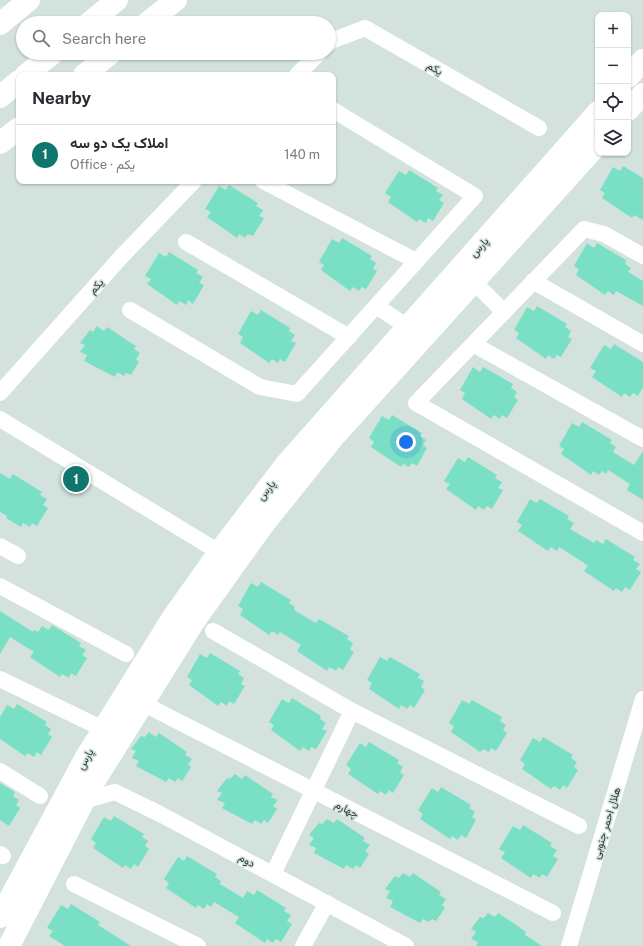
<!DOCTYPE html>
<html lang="en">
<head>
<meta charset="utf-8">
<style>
  :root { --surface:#fff; --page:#f7f7f7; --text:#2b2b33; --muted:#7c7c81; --line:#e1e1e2; --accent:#0f766e }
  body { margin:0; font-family:"Public Sans",Vazirmatn,sans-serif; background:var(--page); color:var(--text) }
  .controls { position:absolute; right:12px; top:12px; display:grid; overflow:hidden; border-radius:8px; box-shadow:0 1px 3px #0004 }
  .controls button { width:36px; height:36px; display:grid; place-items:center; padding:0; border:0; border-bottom:1px solid var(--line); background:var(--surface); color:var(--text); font:20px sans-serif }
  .you { position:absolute; left:406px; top:442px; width:14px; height:14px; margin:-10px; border:3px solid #fff; border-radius:50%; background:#1a73e8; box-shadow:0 0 0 6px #1a73e833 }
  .badge { display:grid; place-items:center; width:26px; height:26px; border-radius:50%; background:var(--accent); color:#fff; font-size:13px; font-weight:700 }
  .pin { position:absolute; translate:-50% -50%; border:2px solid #fff; box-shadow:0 1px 4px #0006 }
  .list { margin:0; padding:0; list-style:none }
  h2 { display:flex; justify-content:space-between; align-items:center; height:52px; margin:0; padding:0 16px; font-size:17px }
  h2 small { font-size:13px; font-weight:400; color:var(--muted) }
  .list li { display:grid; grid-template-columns:26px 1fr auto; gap:12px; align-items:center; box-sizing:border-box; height:60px; padding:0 16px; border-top:1px solid var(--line) }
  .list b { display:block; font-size:15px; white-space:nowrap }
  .list p { margin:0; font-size:13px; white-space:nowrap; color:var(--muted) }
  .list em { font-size:13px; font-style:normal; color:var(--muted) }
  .icon { flex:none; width:22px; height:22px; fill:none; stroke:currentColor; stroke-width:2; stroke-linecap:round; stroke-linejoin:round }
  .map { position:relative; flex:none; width:643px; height:946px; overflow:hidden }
  .search { position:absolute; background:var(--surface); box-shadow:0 1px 3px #0004; left:16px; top:16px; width:320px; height:44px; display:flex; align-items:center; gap:10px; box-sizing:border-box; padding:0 14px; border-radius:22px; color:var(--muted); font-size:15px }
  .panel { position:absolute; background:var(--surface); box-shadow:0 1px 3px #0004; left:16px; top:72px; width:320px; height:112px; border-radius:8px }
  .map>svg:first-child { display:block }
  .building { fill:#7ae0c5 }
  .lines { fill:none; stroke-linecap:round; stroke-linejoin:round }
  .street { stroke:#fff; stroke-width:16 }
  .secondary { stroke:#fff; stroke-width:22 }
  .labels { text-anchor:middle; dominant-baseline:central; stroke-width:3; stroke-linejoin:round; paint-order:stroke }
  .street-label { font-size:11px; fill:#353b39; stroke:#d3e2dd }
</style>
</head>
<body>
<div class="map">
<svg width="643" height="946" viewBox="0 0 643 946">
  <rect width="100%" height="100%" fill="#d3e2dd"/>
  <!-- building -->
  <path class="building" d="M 623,166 L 643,178 L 643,220 L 634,215 L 632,218 L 602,198 L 605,193 L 600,190 L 613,167 L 620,171 Z
    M 409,170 L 438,188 L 436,191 L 443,195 L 439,200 L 444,203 L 433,221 L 428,218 L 426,223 L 419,219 L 417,222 L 388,202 L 391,197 L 385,193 L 399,171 L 406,175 Z
    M 229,185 L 258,203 L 256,206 L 263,210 L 259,216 L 264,218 L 253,236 L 248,234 L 245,238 L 239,234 L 237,238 L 207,217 L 211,212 L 205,209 L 219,186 L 226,190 Z
    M 342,238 L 372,256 L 370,259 L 376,263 L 373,269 L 377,271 L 366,289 L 362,287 L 359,291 L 353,287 L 350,291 L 321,270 L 324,265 L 319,262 L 332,239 L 339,243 Z
    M 587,243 L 594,248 L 597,243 L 626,260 L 625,264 L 631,268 L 628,272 L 643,281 L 643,306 L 616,291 L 614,295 L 608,291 L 605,295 L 576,275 L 579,270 L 574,266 Z
    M 169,252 L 198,270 L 196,273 L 203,277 L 199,283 L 204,285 L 193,304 L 188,300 L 186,305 L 179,301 L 177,305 L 147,284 L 151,279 L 145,276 L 159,253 L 166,257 Z
    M 537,306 L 567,324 L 565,327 L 571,331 L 568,337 L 572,339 L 561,357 L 557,355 L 554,359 L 548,355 L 546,359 L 516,338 L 519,333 L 514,330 L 527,307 L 534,311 Z
    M 261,310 L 290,328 L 289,331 L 295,335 L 291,341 L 296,343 L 285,362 L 280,359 L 278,363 L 272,359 L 269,363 L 240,343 L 243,337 L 238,334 L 251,311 L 258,315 Z
    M 97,326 L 104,331 L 107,327 L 136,346 L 134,349 L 140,353 L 136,359 L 139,362 L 131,375 L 126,373 L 124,376 L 117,372 L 115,377 L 84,361 L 87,355 L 80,352 L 85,345 L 80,343 L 90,330 L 93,332 Z
    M 614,344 L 643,362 L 643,387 L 638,396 L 633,393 L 630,397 L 624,393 L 622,397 L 592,377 L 596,371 L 590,368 L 604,345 L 611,349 Z
    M 473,367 L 480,372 L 483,367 L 513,384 L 511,388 L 517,392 L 514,397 L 518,400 L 507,418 L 502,415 L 500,419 L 494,415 L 491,419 L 462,399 L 465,393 L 460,390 Z
    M 392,415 L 422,433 L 420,436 L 426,440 L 423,445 L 427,448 L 417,466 L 412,463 L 409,467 L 403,464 L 401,467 L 371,447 L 374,442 L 369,438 L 382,416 L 389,420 Z
    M 582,422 L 612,440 L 610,443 L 616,447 L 613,452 L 634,465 L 643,451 L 643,500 L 627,490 L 630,484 L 608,470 L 606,474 L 602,471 L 599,475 L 593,471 L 591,475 L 561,454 L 564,449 L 559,446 L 572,423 L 579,427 Z
    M 468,457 L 497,475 L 495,478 L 502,482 L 498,488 L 503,490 L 492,509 L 487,506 L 484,510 L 478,506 L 476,510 L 446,489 L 450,484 L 444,481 L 458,458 L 465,462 Z
    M 0,473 L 10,479 L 13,474 L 42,492 L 40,495 L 47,499 L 43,505 L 48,508 L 37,526 L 32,523 L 30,527 L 23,523 L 21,527 L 6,518 L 7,516 L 0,512 Z
    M 530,499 L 537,503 L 540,499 L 569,516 L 567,519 L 574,523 L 570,529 L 594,543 L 596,540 L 603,544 L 606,539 L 635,557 L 633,560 L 640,564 L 636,569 L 641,572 L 630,590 L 625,587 L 622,592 L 616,588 L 614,591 L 584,571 L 588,566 L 583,562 L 559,547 L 557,551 L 551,547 L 548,551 L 518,531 L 522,525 L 517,522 Z
    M 261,582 L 291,600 L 289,603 L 295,607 L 294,610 L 316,623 L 319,619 L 349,636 L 347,639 L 353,643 L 350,649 L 354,652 L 343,670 L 338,667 L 336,671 L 329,667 L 327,671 L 297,651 L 301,645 L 280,632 L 278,635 L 272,631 L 269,635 L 240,615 L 243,609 L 238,606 L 251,583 L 258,587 Z
    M 0,611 L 33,632 L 34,630 L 38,632 L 42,626 L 49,630 L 52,625 L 81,643 L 79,646 L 86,650 L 82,655 L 87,658 L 76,676 L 71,673 L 69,678 L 62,674 L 60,677 L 30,657 L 34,652 L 10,637 L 0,654 Z
    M 210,653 L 240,671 L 238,674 L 244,678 L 241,684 L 245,686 L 234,704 L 229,701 L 227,706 L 221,702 L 218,706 L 189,685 L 192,680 L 187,677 L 200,654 L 207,658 Z
    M 380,657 L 387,661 L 390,657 L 420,674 L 418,678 L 424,681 L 421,687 L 425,690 L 414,708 L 410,705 L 407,709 L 401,705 L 399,709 L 369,689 L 372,683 L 367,680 Z
    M 292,698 L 321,716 L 320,719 L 326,723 L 322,729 L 327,731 L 316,749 L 311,747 L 309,751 L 303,747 L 300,751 L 271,730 L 274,725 L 269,722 L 282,699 L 289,703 Z
    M 462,700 L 469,704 L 472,700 L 502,717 L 500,721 L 506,725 L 503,730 L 507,733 L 496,751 L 491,748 L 489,752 L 483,749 L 480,752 L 451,732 L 454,726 L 449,723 Z
    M 17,704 L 47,722 L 45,725 L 51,729 L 48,734 L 52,737 L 41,755 L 37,752 L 34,757 L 28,753 L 25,756 L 0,739 L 0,717 L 7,705 L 14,709 Z
    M 149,732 L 156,737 L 159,733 L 187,752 L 185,755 L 192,759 L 188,764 L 191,767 L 182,781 L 178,778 L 175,782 L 169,778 L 166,782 L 136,766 L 139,761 L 132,758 L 136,751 L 131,749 L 141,736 L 145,737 Z
    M 543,737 L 573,755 L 571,758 L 577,762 L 574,767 L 578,770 L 567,788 L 563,785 L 560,790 L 554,786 L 551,789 L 522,769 L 525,764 L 520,760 L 533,738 L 540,742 Z
    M 369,742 L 399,760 L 397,763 L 403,767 L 400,772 L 404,775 L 393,793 L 389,790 L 386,795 L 380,791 L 378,794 L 348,774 L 351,769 L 346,765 L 360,743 L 366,747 Z
    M 235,774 L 242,779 L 245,775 L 273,794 L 271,797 L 278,800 L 273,806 L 277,809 L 268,823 L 264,820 L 261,824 L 255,820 L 252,824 L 222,808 L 225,803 L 217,800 L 222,793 L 217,791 L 227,778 L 230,779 Z
    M 0,783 L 15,792 L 13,796 L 19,800 L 16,805 L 20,808 L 9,826 L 0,820 Z
    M 441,787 L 471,805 L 469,808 L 475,812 L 472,817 L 476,820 L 466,838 L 461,835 L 458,840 L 452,836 L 450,839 L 420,819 L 423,814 L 418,810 L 432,788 L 438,792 Z
    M 114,816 L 144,834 L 142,837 L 148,841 L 145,846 L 149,849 L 138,867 L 134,864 L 131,869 L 125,865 L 123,868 L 93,848 L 96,843 L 91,839 L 104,817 L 111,821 Z
    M 327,819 L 334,823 L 337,819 L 365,838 L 363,841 L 370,845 L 365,851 L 369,854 L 360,868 L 356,865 L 353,869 L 346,865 L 344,869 L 314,853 L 316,848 L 309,845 L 314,838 L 309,835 L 319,823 L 322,824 Z
    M 523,825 L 552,843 L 550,846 L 557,850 L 553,856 L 558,859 L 547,877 L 542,874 L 540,878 L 533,874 L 531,878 L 501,858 L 505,852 L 499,849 L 513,826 L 520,830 Z
    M 187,856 L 217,874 L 215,877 L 221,881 L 220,884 L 243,898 L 247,891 L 254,895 L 257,890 L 286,908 L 284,911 L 291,915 L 287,921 L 292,924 L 281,942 L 276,939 L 273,943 L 267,939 L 265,943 L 235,923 L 239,917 L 214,902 L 211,907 L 207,904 L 204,909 L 198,905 L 196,908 L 166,888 L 169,883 L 164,879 L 178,857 L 184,861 Z
    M 403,873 L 410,877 L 413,873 L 441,892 L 439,895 L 446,899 L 442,905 L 445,908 L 436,921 L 432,919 L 429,922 L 423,919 L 420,923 L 390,907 L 393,901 L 386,898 L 390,891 L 385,889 L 395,876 L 399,878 Z
    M 71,904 L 100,922 L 98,925 L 131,946 L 65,946 L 49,936 L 53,931 L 47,928 L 61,905 L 68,909 Z
    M 488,913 L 495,917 L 498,913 L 509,920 L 526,932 L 525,935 L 542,946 L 476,946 L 478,942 L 471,939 L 476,932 L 471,929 L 480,917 L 484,918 Z"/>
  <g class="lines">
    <!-- street -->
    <path class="street" d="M 329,43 L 331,41 L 365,28 L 539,128
      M 297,75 L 319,53
      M 333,110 L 475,196 L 376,306
      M 263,181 L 416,261
      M 186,242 L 349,337
      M 533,281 L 643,344
      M 474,282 L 504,312 L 584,229 L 604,234 L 643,256
      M 130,310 L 260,387 L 297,394 L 376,306 L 408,327
      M 504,312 L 416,403 L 643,533
      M 473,344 L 643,439
      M 0,393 L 122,256 L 194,181
      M 0,419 L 219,552
      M 0,546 L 18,556
      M 0,586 L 126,654
      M 213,631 L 352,711
      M 0,679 L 103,729
      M 142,703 L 553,913
      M 0,771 L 40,796
      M 83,801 L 115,792 L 162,815 L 406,946
      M 0,854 L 3,856
      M 273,874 L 352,711 L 579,826
      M 74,884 L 198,946
      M 303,946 L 327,903
      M 569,946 L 643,699"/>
    <!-- secondary -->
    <path class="secondary" d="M 89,23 L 117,0
      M 147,23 L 176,0
      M 0,24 L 29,0
      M 26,75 L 53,53
      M 84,75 L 111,53
      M 628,77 L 643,60
      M 0,97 L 19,81
      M 628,110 L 643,94
      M 0,143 L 19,128
      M 0,917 L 86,757 L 173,617 L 219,552 L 287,463 L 598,112
      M 9,946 L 92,785 L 195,620 L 263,525 L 332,439 L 598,144"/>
  </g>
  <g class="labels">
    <!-- street labels -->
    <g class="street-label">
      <text transform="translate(435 68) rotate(30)">یکم</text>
      <text transform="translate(479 247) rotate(-48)">پارس</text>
      <text transform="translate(96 286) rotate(-48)">یکم</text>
      <text transform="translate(266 490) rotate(-52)">پارس</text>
      <text transform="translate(85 759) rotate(-61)">پارس</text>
      <text transform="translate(347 809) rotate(27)">چهارم</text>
      <text transform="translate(606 823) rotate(-73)">هلال احمر جنوبی</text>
      <text transform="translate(247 860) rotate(28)">دوم</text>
    </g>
  </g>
</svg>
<div class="controls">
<button>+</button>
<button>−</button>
<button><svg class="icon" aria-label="locate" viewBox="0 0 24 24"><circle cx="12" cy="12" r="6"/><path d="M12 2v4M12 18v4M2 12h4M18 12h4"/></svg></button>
<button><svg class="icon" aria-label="layers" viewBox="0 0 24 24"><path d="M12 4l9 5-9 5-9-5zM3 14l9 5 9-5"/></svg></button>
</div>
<div class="you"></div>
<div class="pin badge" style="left:76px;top:479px">1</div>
<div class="search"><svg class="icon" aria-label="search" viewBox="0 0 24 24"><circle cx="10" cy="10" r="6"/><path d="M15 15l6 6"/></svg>Search here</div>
<section class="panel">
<h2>Nearby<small></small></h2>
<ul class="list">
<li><span class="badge">1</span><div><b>املاک یک دو سه</b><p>Office · یکم</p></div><em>140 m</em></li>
</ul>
</section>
</div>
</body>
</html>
